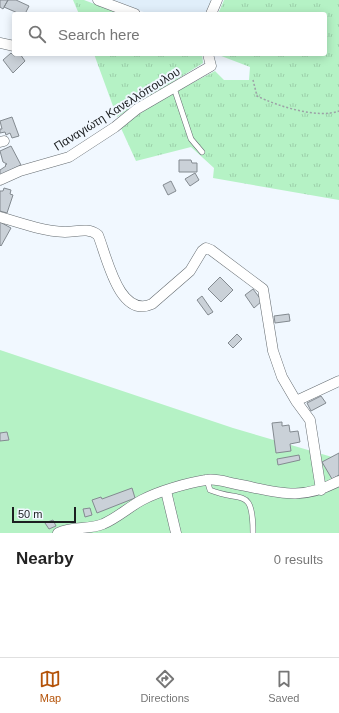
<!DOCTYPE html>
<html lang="en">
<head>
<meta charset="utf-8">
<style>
  :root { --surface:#fff; --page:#f2f2f2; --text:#222; --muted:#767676; --line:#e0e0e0; --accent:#b45309 }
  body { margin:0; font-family:Arial,sans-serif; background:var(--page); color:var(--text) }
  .scale { position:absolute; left:12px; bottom:10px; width:64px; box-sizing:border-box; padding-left:4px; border:2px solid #1c1f21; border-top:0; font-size:11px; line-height:14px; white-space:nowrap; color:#1c1f21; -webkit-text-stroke:3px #f1f8ff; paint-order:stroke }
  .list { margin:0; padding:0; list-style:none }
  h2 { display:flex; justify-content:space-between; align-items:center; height:52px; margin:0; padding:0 16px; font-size:17px }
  h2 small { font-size:13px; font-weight:400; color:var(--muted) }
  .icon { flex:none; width:22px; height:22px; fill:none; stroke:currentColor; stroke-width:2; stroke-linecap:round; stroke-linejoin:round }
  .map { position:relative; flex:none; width:339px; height:533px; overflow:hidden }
  .search { position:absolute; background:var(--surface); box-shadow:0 2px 10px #0003; left:12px; right:12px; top:12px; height:44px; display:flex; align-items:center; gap:10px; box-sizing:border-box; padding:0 14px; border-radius:4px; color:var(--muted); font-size:15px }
  .sheet { height:124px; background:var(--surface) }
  nav { display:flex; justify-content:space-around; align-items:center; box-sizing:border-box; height:56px; border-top:1px solid var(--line); background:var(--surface); font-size:11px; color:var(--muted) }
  nav a { display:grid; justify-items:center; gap:2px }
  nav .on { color:var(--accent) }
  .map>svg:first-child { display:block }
  .built { fill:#e0eefa }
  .grass { fill:url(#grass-tufts) }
  .park { fill:#b5f2c5 }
  .building { fill:#cad1d8; stroke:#838a90 }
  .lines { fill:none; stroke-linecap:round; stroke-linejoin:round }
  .service-casing { stroke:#656c71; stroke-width:6 }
  .minor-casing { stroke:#656c71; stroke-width:11 }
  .path { stroke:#9ca1a6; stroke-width:1.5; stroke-dasharray:2 2; stroke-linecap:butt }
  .service { stroke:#fff; stroke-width:5 }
  .minor { stroke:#fff; stroke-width:10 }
  .labels { text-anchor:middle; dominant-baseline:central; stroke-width:4; stroke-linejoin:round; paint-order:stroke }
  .street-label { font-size:12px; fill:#1c1f21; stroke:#f1f8ff }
</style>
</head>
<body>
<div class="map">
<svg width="339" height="533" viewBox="0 0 339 533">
  <defs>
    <pattern id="grass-tufts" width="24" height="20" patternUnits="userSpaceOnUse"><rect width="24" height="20" fill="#b5f2c5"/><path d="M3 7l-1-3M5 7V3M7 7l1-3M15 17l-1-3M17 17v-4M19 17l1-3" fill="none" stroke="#9bcfa9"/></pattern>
  </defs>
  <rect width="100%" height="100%" fill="#f1f8ff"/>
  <!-- built -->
  <path class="built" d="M 114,0 L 211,0 L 205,14 L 149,14 Z"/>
  <!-- grass -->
  <path class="grass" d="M 73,0 L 84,0 L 121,14 L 79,14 Z
    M 224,0 L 339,0 L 339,200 L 213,178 L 214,168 L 191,147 L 136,161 L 120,126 L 166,97 L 215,71 L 224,80 L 249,80 L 250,67 L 216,54 L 325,54 L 325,14 L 218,14 Z
    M 94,54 L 202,54 L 203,63 L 117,117 Z"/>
  <!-- park -->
  <path class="park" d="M 0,350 L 233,428 L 339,459 L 339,533 L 0,533 Z"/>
  <!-- building -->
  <path class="building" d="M 0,0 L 8,0 L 3,9 L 0,7 Z
    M 8,0 L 16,0 L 29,6 L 25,14 L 20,14 L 4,7 Z
    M 11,53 L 14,56 L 20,54 L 25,61 L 13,73 L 3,60 Z
    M 12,117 L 19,136 L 12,138 L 10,133 L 6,135 L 5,132 L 0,133 L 0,129 L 2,129 L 0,121 Z
    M 11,146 L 21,165 L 0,176 L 0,170 L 6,166 L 5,165 L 7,164 L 3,162 L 0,151 Z
    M 179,160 L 191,160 L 192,163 L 197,163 L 197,172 L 179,172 Z
    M 195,173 L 199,180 L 190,186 L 185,179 Z
    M 171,181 L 176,191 L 168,195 L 163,185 Z
    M 4,188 L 11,190 L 10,194 L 13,195 L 7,213 L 0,211 L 0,191 L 3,191 Z
    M 0,222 L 11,228 L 1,246 L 0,245 Z
    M 220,277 L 233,290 L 221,302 L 208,289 Z
    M 253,289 L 262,301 L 254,308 L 245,295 Z
    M 202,296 L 213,312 L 208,315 L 197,300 Z
    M 289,314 L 290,321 L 275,323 L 274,316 Z
    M 237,334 L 242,339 L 233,348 L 228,343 Z
    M 321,396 L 326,403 L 311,411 L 307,403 Z
    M 282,422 L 282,426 L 289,425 L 290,432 L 298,431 L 300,442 L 290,444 L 291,451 L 276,453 L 272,423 Z
    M 7,432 L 9,440 L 0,441 L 0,433 Z
    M 339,453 L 339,475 L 332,479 L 322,462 Z
    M 299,455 L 300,460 L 278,465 L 277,459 Z
    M 132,488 L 135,498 L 97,513 L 92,500 L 101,497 L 102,499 Z
    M 90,508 L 92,515 L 85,517 L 83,509 Z
    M 53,520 L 56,526 L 49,529 L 45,523 Z"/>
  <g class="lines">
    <defs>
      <path id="service" d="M 174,88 L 191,139 L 202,152
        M 207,480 L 210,490 C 242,503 253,486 253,533"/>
      <path id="minor" d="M 98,0 L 135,14
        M 211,14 L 217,0
        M 0,43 L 14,46
        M 0,142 L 4,141
        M 0,180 L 20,171 L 69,157 L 115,127 L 137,109 L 211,66 L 208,54
        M 0,217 C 20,223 43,231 65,232 C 76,232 88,227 98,235 C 107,257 119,319 152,304 L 190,271 L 202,251 L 206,248 L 211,250 L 263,289 L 273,351 L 282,377 L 296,401
        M 321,490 L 310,420 L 296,401 L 339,381
        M 166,491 L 176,533
        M 58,533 C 73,526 88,530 103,524 C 117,518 129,507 142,500 C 159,491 187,483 206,480 C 215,478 226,482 236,484 C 278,492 299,502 339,481"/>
    </defs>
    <!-- service casing -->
    <use href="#service" class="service-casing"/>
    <!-- minor casing -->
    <use href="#minor" class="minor-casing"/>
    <!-- path -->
    <path class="path" d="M 253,80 L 257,96 C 277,106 318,119 339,111"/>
    <!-- service -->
    <use href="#service" class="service"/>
    <!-- minor -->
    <use href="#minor" class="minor"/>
  </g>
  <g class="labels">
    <!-- street labels -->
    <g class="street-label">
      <text transform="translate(117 109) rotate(-32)">Παναγιώτη Κανελλόπουλου</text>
    </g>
  </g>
</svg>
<div class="scale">50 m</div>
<div class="search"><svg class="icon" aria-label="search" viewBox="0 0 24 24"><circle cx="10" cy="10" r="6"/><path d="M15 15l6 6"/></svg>Search here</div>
</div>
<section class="sheet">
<h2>Nearby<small>0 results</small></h2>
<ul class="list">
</ul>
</section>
<nav>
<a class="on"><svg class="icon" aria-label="map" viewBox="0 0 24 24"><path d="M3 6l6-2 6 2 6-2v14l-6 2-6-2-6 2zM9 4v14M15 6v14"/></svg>Map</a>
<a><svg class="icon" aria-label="directions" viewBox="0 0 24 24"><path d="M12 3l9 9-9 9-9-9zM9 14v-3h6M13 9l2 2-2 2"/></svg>Directions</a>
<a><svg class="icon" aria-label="saved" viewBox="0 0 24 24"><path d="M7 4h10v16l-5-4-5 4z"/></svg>Saved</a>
</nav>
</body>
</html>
